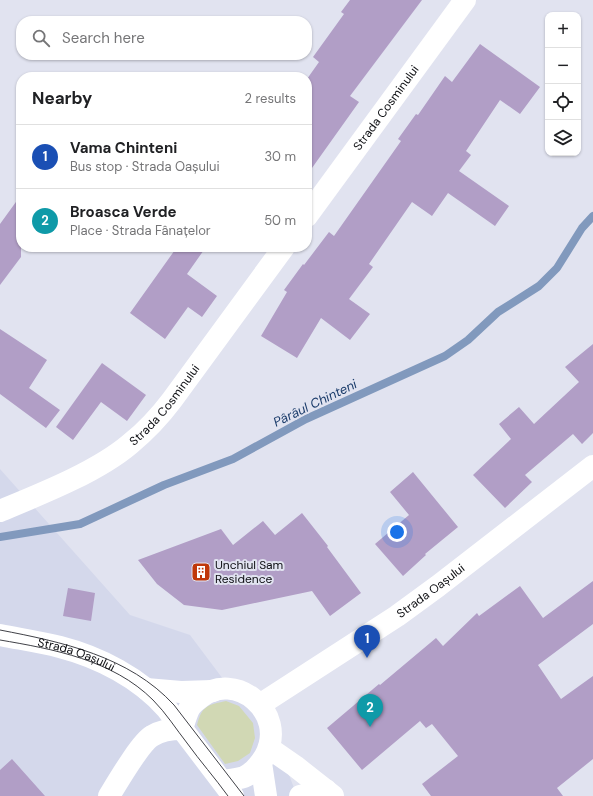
<!DOCTYPE html>
<html lang="en">
<head>
<meta charset="utf-8">
<style>
  :root { --surface:#fff; --page:#f6f6f6; --text:#202124; --muted:#757577; --line:#e0e0e0; --accent:#111827 }
  body { margin:0; font-family:"DM Sans",sans-serif; background:var(--page); color:var(--text) }
  .controls { position:absolute; right:12px; top:12px; display:grid; overflow:hidden; border-radius:8px; box-shadow:0 1px 3px #0004 }
  .controls button { width:36px; height:36px; display:grid; place-items:center; padding:0; border:0; border-bottom:1px solid var(--line); background:var(--surface); color:var(--text); font:20px sans-serif }
  .you { position:absolute; left:397px; top:532px; width:14px; height:14px; margin:-10px; border:3px solid #fff; border-radius:50%; background:#1a73e8; box-shadow:0 0 0 6px #1a73e833 }
  .badge { display:grid; place-items:center; width:26px; height:26px; border-radius:50%; background:var(--accent); color:#fff; font-size:13px; font-weight:700 }
  .pin { position:absolute; translate:-50% -33px; filter:drop-shadow(0 1px 2px #0008) }
  .pin::after { content:''; position:absolute; top:21px; width:14px; height:12px; background:inherit; clip-path:polygon(0 0,100% 0,50% 100%) }
  .list { margin:0; padding:0; list-style:none }
  h2 { display:flex; justify-content:space-between; align-items:center; height:52px; margin:0; padding:0 16px; font-size:17px }
  h2 small { font-size:13px; font-weight:400; color:var(--muted) }
  .list li { display:grid; grid-template-columns:26px 1fr auto; gap:12px; align-items:center; box-sizing:border-box; height:64px; padding:0 16px; border-top:1px solid var(--line) }
  .list b { display:block; font-size:15px; white-space:nowrap }
  .list p { margin:0; font-size:13px; white-space:nowrap; color:var(--muted) }
  .list em { font-size:13px; font-style:normal; color:var(--muted) }
  .icon { flex:none; width:22px; height:22px; fill:none; stroke:currentColor; stroke-width:2; stroke-linecap:round; stroke-linejoin:round }
  .map { position:relative; flex:none; width:593px; height:796px; overflow:hidden }
  .search { position:absolute; background:var(--surface); box-shadow:0 1px 3px #0004; left:16px; top:16px; width:296px; height:44px; display:flex; align-items:center; gap:10px; box-sizing:border-box; padding:0 14px; border-radius:16px; color:var(--muted); font-size:15px }
  .panel { position:absolute; background:var(--surface); box-shadow:0 1px 3px #0004; left:16px; top:72px; width:296px; height:180px; border-radius:16px }
  .map>svg:first-child { display:block }
  .built { fill:#d4d8eb }
  .green { fill:#d1d8b4 }
  .lines { fill:none; stroke-linecap:round; stroke-linejoin:round }
  .stream { stroke:#8199bd; stroke-width:8 }
  .building { fill:#b19ec6 }
  .street { stroke:#fff; stroke-width:22 }
  .secondary { stroke:#fff; stroke-width:22 }
  .primary { stroke:#fff; stroke-width:22 }
  .tram { stroke:#404147; stroke-width:1 }
  .labels { text-anchor:middle; dominant-baseline:central; stroke-width:4; stroke-linejoin:round; paint-order:stroke }
  .street-label { font-size:12px; fill:#0e0f13; stroke:#e1e3f0 }
  .poi-label { font-size:12px; fill:#0e0f13; stroke:#e1e3f0; text-anchor:start }
  .water-label { font-size:13px; font-style:italic; fill:#193a69; stroke:#e1e3f0 }
</style>
</head>
<body>
<div class="map">
<svg width="593" height="796" viewBox="0 0 593 796">
  <rect width="100%" height="100%" fill="#e1e3f0"/>
  <!-- built -->
  <path class="built" d="M 0,469 L 130,615 L 190,635 L 235,695 L 271,727 L 297,796 L 0,796 Z"/>
  <!-- green -->
  <path class="green" d="M 226,701 L 239,706 L 253,723 L 255,738 L 250,753 L 238,761 L 225,764 L 197,725 C 202,706 207,705 226,701 Z"/>
  <g class="lines">
    <!-- stream -->
    <path class="stream" d="M 0,537 L 80,524 L 164,485 L 233,459 L 306,419 L 445,356 L 468,340 L 498,312 L 539,286 L 557,268 L 582,228 L 593,216"/>
  </g>
  <!-- building -->
  <path class="building" d="M 350,0 L 422,0 L 350,96 L 359,102 L 307,175 L 307,79 L 319,62 L 313,57 L 344,14 L 341,12 Z
    M 480,44 L 540,87 L 520,114 L 500,100 L 466,151 L 471,155 L 459,171 L 509,206 L 495,226 L 448,193 L 432,216 L 412,202 L 369,264 L 373,267 L 349,299 L 370,314 L 350,340 L 321,318 L 297,358 L 261,336 L 287,292 L 284,290 L 303,264 L 304,265 L 329,232 L 334,236 L 401,141 L 398,139 L 416,114 L 418,115 L 445,76 L 452,82 Z
    M 21,195 L 21,257 L 0,285 L 0,224 Z
    M 177,247 L 206,247 L 187,274 L 217,296 L 202,317 L 188,307 L 165,339 L 130,313 Z
    M 0,329 L 47,360 L 29,388 L 60,410 L 46,428 L 0,394 Z
    M 593,344 L 593,433 L 582,444 L 573,434 L 525,475 L 532,482 L 505,508 L 473,475 L 511,439 L 499,424 L 519,407 L 534,424 L 579,382 L 565,367 Z
    M 102,363 L 146,395 L 127,421 L 101,402 L 73,440 L 56,427 Z
    M 413,472 L 458,527 L 425,554 L 426,555 L 403,576 L 375,544 L 409,515 L 390,492 Z
    M 302,513 L 328,546 L 327,547 L 361,593 L 330,616 L 312,591 L 222,610 L 184,605 L 157,584 L 138,560 L 221,529 L 233,545 L 263,521 L 275,535 Z
    M 593,581 L 593,624 L 538,665 L 561,699 L 593,676 L 593,759 L 557,788 L 563,796 L 431,796 L 422,784 L 458,756 L 432,724 L 426,728 L 420,721 L 362,770 L 327,728 L 379,684 L 380,685 L 436,638 L 443,646 L 477,613 L 479,616 L 520,586 L 543,618 Z
    M 68,588 L 95,593 L 91,621 L 63,616 Z
    M 12,759 L 45,796 L 0,796 L 0,770 Z"/>
  <g class="lines">
    <!-- street -->
    <g class="street">
      <path id="s1" d="M 307,216 L 465,0"/>
      <path id="s2" d="M 0,511 C 41,494 97,472 130,444 C 146,431 160,416 172,400 L 284,247"/>
      <path d="M 269,748 L 295,766 L 333,796"/>
      <path d="M 109,796 C 117,783 141,742 152,736 C 161,730 172,729 182,729"/>
    </g>
    <!-- secondary -->
    <path class="secondary" id="s3" d="M 261,704 L 397,616 L 438,586 L 593,466"/>
    <!-- primary -->
    <g class="primary">
      <path id="s4" d="M 0,635 C 20,639 40,642 60,647 C 99,657 140,678 167,709 L 233,796"/>
      <path d="M 146,689 L 181,692 L 213,691"/>
      <path d="M 182,729 C 184,723 186,715 189,709 C 191,705 196,701 200,698 C 234,669 289,712 265,756 C 260,764 253,773 244,777 C 237,779 229,780 223,781"/>
      <path d="M 261,763 L 266,796"/>
      <path d="M 300,796 L 326,790"/>
    </g>
    <!-- tram -->
    <path class="tram" d="M 0,630 C 62,642 129,656 174,705 L 244,796
      M 0,640 C 53,649 113,660 153,700 C 166,713 176,729 187,743 C 200,761 215,778 228,796"/>
  </g>
  <!-- icons -->
  <defs>
    <symbol id="building-square" viewBox="-11 -11 22 22"><rect x="-9" y="-9" width="18" height="18" rx="4" fill="#c0370a" stroke="#e1e3f0"/><path d="M-4-6H4V6H1V3H-1V6H-4ZM-2.5-4.3h1.7v1.8h-1.7ZM.8-4.3h1.7v1.8H.8ZM-2.5-1h1.7V.8h-1.7ZM.8-1h1.7V.8H.8Z" fill="#fff"/></symbol>
  </defs>
  <g fill-rule="evenodd">
    <use href="#building-square" x="190" y="561" width="22" height="22"/>
  </g>
  <g class="labels">
    <!-- street labels -->
    <g class="street-label">
      <text stroke="none"><textPath href="#s1" startOffset="134">Strada Cosminului</textPath></text>
      <text stroke="none"><textPath href="#s2" startOffset="199">Strada Cosminului</textPath></text>
      <text stroke="none"><textPath href="#s3" startOffset="204">Strada Oașului</textPath></text>
      <text stroke="none"><textPath href="#s4" startOffset="79">Strada Oașului</textPath></text>
    </g>
    <!-- poi labels -->
    <g class="poi-label">
      <text x="215" y="565">Unchiul Sam<tspan x="215" dy="14">Residence</tspan></text>
    </g>
    <!-- water labels -->
    <g class="water-label">
      <text transform="translate(315 403) rotate(-26)">Pârâul Chinteni</text>
    </g>
  </g>
</svg>
<div class="controls">
<button>+</button>
<button>−</button>
<button><svg class="icon" aria-label="locate" viewBox="0 0 24 24"><circle cx="12" cy="12" r="6"/><path d="M12 2v4M12 18v4M2 12h4M18 12h4"/></svg></button>
<button><svg class="icon" aria-label="layers" viewBox="0 0 24 24"><path d="M12 4l9 5-9 5-9-5zM3 14l9 5 9-5"/></svg></button>
</div>
<div class="you"></div>
<div class="pin badge" style="left:367px;top:658px;background:#1a4fb4">1</div>
<div class="pin badge" style="left:370px;top:727px;background:#0f9aa8">2</div>
<div class="search"><svg class="icon" aria-label="search" viewBox="0 0 24 24"><circle cx="10" cy="10" r="6"/><path d="M15 15l6 6"/></svg>Search here</div>
<section class="panel">
<h2>Nearby<small>2 results</small></h2>
<ul class="list">
<li><span class="badge" style="background:#1a4fb4">1</span><div><b>Vama Chinteni</b><p>Bus stop · Strada Oașului</p></div><em>30 m</em></li>
<li><span class="badge" style="background:#0f9aa8">2</span><div><b>Broasca Verde</b><p>Place · Strada Fânațelor</p></div><em>50 m</em></li>
</ul>
</section>
</div>
</body>
</html>
